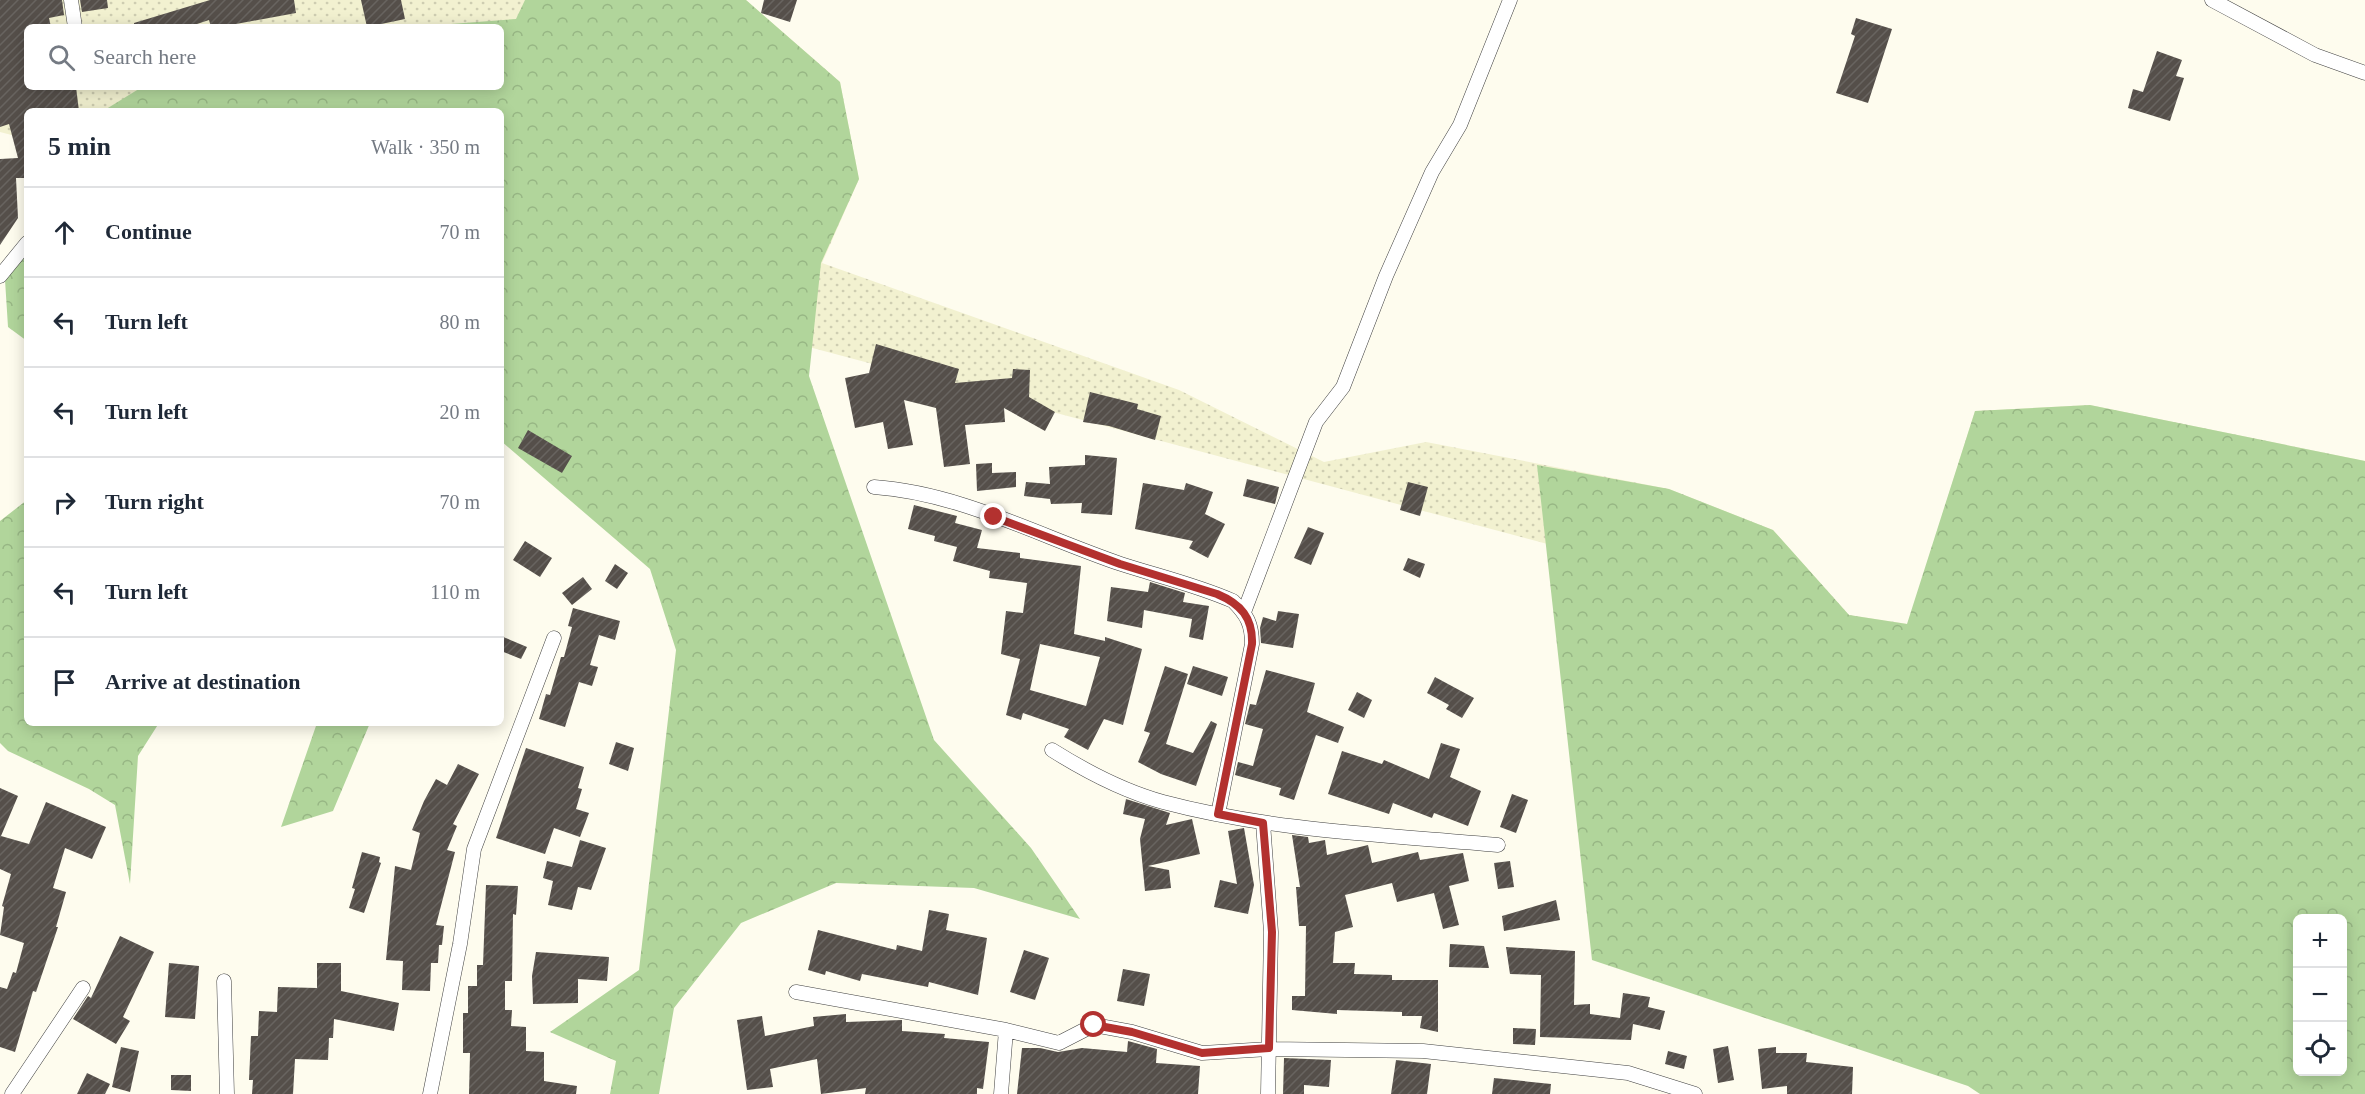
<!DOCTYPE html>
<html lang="en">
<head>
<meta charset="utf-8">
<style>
  :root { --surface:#fff; --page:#f2f2f3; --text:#1f2937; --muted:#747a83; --line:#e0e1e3 }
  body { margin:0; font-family:"Times New Roman",serif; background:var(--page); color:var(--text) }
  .controls { position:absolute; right:18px; bottom:18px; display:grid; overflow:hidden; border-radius:9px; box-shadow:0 3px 15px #0003 }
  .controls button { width:54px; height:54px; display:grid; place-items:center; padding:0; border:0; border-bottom:2px solid var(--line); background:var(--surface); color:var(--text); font:30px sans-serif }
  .stop { position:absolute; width:18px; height:18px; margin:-14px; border:4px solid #b3312f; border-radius:50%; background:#fff }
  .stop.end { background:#b3312f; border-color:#fff; box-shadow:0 2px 6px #0008 }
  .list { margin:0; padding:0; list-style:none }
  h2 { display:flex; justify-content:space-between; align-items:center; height:78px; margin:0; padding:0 24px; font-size:26px }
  h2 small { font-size:20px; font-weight:400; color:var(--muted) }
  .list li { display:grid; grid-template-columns:39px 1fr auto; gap:18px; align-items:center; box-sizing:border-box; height:90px; padding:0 24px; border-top:2px solid var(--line) }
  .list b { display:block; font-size:22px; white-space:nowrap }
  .list em { font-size:20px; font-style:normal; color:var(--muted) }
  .icon { flex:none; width:33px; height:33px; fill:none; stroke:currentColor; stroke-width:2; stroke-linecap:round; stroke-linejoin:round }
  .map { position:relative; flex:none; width:2365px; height:1094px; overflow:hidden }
  .search { position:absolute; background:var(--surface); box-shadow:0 3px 15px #0003; left:24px; top:24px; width:480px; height:66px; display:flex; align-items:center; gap:15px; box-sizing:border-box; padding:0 21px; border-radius:9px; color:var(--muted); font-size:22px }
  .panel { position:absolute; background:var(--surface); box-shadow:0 3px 15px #0003; left:24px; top:108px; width:480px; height:618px; border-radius:9px }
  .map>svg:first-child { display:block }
  .farmland { fill:url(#farmland-dots); fill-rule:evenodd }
  .forest { fill:url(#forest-crowns); fill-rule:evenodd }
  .building { fill:url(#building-hatch); fill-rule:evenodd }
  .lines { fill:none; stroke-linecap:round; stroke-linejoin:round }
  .street-casing { stroke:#404040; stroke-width:15 }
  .street { stroke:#fff; stroke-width:14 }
  .route { stroke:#b3312f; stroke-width:8 }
</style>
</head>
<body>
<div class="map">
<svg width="2365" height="1094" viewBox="0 0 2365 1094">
  <defs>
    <pattern id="farmland-dots" width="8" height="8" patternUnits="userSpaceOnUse" patternTransform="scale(1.5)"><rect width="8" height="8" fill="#f2f1d0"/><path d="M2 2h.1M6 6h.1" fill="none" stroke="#cecdb1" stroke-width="1.8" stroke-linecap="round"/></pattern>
    <pattern id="forest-crowns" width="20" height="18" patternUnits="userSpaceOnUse" patternTransform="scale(1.5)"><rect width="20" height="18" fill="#b1d59b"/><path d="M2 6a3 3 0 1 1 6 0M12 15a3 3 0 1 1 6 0" fill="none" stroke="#97b684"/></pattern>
    <pattern id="building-hatch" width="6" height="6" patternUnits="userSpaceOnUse" patternTransform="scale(1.5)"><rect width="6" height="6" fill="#554f4a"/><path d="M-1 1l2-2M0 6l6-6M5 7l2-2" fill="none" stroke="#686460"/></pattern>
  </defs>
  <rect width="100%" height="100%" fill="#fefcee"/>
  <!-- farmland -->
  <path class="farmland" d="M 0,0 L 746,0 L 840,82 L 859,179 L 822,263 L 1179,390 L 1324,462 L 1426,442 L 1669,489 L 1773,530 L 1849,615 L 1908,624 L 1975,411 L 2090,405 L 2365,461 L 1896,637 L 501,265 L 501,111 L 27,111 L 27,139 L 0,132 ZM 27,27 L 501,27 L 501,87 L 27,87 Z"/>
  <!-- forest -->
  <path class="forest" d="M 525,0 L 746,0 L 840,82 L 859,179 L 821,263 L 809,376 L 934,740 L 1031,848 L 1080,919 L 974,888 L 836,883 L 741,923 L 674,1008 L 659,1094 L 610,1094 L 616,1061 L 550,1032 L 639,970 L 676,650 L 650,569 L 501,441 L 501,111 L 103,111 L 142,87 L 501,87 L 501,27 L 411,27 L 516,19 Z
    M 27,247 L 27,341 L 8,327 L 4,264 Z
    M 2090,405 L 2365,461 L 2365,1094 L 1980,1094 L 1968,1086 L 1592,960 L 1537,465 L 1669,489 L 1773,530 L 1849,615 L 1907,624 L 1975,411 ZM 2298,918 L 2342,918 L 2342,1072 L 2298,1072 Z
    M 27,500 L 27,723 L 159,723 L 138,756 L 130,884 L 115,805 L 89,789 L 8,751 L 0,743 L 0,521 Z
    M 317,723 L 370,723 L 333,811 L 281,827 Z"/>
  <!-- building -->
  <path class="building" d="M 0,0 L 62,0 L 64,15 L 49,18 L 51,27 L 27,27 L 27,87 L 76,87 L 79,111 L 27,111 L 27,178 L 16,178 L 18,218 L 0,245 L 0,159 L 18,158 L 9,124 L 0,127 Z
    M 80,0 L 107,0 L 108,8 L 82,12 Z
    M 210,0 L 294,0 L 296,13 L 236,24 L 237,27 L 211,27 L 209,20 L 188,27 L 134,27 L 134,23 Z
    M 361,0 L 401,0 L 405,19 L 367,27 Z
    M 764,0 L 797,0 L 790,22 L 761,13 Z
    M 1856,18 L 1892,29 L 1868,103 L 1836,93 L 1855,36 L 1851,34 Z
    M 2157,51 L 2182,60 L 2176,76 L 2184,78 L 2170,121 L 2128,108 L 2133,89 L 2143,92 Z
    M 876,344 L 959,369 L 955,383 L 1012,378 L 1013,369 L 1030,370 L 1029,397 L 1055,412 L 1045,431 L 1004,408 L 1005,422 L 965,425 L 970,464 L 944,467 L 936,408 L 904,400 L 913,445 L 888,449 L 883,422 L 855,428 L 845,378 L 869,373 Z
    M 1090,392 L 1138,404 L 1137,409 L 1161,416 L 1155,440 L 1109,426 L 1083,422 Z
    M 528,430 L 572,456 L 562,473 L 518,448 Z
    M 1085,455 L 1117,458 L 1112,515 L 1081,513 L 1082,503 L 1051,504 L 1050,499 L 1024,496 L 1026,482 L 1050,484 L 1049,467 L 1085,465 Z
    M 992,463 L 992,473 L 1016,472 L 1016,487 L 977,491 L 976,464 Z
    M 1247,479 L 1279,487 L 1275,504 L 1243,496 Z
    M 1408,482 L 1428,487 L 1420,516 L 1400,510 Z
    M 1143,483 L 1184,490 L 1186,483 L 1213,492 L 1205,514 L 1225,524 L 1208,558 L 1189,548 L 1193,541 L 1135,529 Z
    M 914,505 L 957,516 L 955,523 L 982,530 L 977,548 L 1020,553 L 1020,558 L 1081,566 L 1074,634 L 1105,641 L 1105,637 L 1142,649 L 1123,725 L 1104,719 L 1088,750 L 1064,737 L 1069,729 L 1023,713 L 1021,720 L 1006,715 L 1020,659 L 1001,654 L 1006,611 L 1023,613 L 1027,583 L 989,578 L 990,571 L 953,561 L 957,547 L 934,541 L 935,536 L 908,529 ZM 1040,644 L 1100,657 L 1086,706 L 1030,690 Z
    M 1308,527 L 1324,533 L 1311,565 L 1294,558 Z
    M 525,541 L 552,558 L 540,577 L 513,560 Z
    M 1408,558 L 1425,564 L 1420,578 L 1403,570 Z
    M 615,564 L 628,573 L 617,589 L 605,581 Z
    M 583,577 L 592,589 L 572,605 L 562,593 Z
    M 1150,582 L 1185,593 L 1183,602 L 1209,606 L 1203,640 L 1189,637 L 1192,619 L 1144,610 L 1142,628 L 1107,621 L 1111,587 L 1148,592 Z
    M 573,608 L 620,621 L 615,640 L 599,635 L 590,665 L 598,667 L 592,686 L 579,682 L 565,727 L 539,719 L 546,694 L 550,695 L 561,657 L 564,657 L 572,627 L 568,626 Z
    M 1278,611 L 1299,614 L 1293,648 L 1261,643 L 1260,628 L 1263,617 L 1276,621 Z
    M 501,636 L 527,647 L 521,659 L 501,651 Z
    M 1165,666 L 1188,674 L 1166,744 L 1193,753 L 1211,721 L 1217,724 L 1196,786 L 1161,774 L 1138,762 L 1150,733 L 1144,731 Z
    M 1193,666 L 1228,677 L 1222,696 L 1187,684 Z
    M 1266,670 L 1315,683 L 1307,712 L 1344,727 L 1338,743 L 1316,735 L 1294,800 L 1279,795 L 1281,788 L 1235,775 L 1238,762 L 1253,766 L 1263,729 L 1245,724 L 1250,704 L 1256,705 Z
    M 1435,677 L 1474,698 L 1462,718 L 1446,709 L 1449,705 L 1427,693 Z
    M 1357,692 L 1372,700 L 1364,718 L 1348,710 Z
    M 616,742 L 634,748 L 628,771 L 609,764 Z
    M 1441,743 L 1460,749 L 1450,777 L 1481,791 L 1468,826 L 1434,813 L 1432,818 L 1393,803 L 1389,814 L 1328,794 L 1342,751 L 1382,764 L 1384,760 L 1429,779 Z
    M 526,748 L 584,767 L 578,788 L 582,789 L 576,809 L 589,813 L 580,837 L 554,828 L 545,854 L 496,838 Z
    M 458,764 L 479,774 L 453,824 L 457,826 L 447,850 L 455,852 L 436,925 L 444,926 L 442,945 L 439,945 L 438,963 L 431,963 L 430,991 L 402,990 L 403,961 L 386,960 L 395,866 L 411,870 L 420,833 L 412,830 L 424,801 L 436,779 L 447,785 Z
    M 0,788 L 18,796 L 1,836 L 29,844 L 46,802 L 106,827 L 92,859 L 65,848 L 53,888 L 66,892 L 56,927 L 58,927 L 36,992 L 33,991 L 15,1052 L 0,1047 L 0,987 L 7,989 L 13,972 L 16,973 L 24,943 L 0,935 L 4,907 L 2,906 L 11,874 L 0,869 Z
    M 1512,794 L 1528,800 L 1516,833 L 1500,827 Z
    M 1126,799 L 1170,813 L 1166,825 L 1192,819 L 1200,854 L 1148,866 L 1169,870 L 1171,888 L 1145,891 L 1140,839 L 1145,819 L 1123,814 Z
    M 1244,828 L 1254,885 L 1248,914 L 1214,907 L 1220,880 L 1237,884 L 1228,831 Z
    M 1292,835 L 1308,837 L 1309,843 L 1325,840 L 1327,855 L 1368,845 L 1372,863 L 1418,852 L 1420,860 L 1463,853 L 1469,881 L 1449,886 L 1459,925 L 1443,929 L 1434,893 L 1397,902 L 1392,883 L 1345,895 L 1353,927 L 1335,932 L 1333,963 L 1355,963 L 1354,974 L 1392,975 L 1392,980 L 1438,980 L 1438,1032 L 1420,1028 L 1422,1016 L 1402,1016 L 1402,1012 L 1337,1010 L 1337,1014 L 1292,1010 L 1292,996 L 1305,996 L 1306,926 L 1299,926 L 1296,887 L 1300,887 Z
    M 580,840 L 606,848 L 591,890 L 578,887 L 572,910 L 548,905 L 553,881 L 543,878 L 547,861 L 572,867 Z
    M 362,852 L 380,857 L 379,862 L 381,863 L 364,913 L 349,908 L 355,889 L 352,888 Z
    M 1510,861 L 1514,887 L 1498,889 L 1494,863 Z
    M 486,885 L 518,886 L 516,915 L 513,914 L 512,981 L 505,981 L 505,1010 L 512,1010 L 511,1026 L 526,1027 L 526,1051 L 544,1052 L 544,1081 L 577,1086 L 576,1094 L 469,1094 L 470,1053 L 463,1053 L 463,1013 L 468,1013 L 468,986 L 477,986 L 477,965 L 483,965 Z
    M 1556,900 L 1560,920 L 1504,931 L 1502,916 Z
    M 929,910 L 949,914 L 946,930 L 987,938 L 978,995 L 929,982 L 928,987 L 862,974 L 860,981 L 826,971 L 825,975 L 808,970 L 818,930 L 896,950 L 897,945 L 922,951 Z
    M 120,936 L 154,952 L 123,1017 L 130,1021 L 116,1044 L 73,1019 L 88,996 L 91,998 Z
    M 1450,944 L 1484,946 L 1489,968 L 1449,967 Z
    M 1506,947 L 1575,951 L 1574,1005 L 1590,1004 L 1590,1014 L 1620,1018 L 1623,993 L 1650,997 L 1648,1007 L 1665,1011 L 1660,1030 L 1633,1024 L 1631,1040 L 1540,1037 L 1541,975 L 1510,974 Z
    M 1024,950 L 1049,958 L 1035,1000 L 1010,992 Z
    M 536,952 L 609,957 L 607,981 L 578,979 L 578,1003 L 533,1004 L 532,976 Z
    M 169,963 L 199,966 L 195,1019 L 165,1017 Z
    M 317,963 L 341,963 L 341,991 L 399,1003 L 394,1031 L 334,1019 L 333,1038 L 329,1038 L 328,1060 L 295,1059 L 293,1094 L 252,1094 L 253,1080 L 249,1080 L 251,1036 L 258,1036 L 259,1011 L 277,1012 L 278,987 L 317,988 Z
    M 1123,969 L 1150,974 L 1144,1006 L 1117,1001 Z
    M 846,1014 L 846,1022 L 902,1020 L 902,1031 L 945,1034 L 944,1038 L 989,1042 L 983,1089 L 977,1088 L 977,1094 L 865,1094 L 866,1088 L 821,1094 L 817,1059 L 770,1069 L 773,1087 L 747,1090 L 737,1020 L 762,1016 L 765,1036 L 814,1026 L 813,1017 Z
    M 1513,1028 L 1536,1029 L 1535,1045 L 1513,1044 Z
    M 1128,1041 L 1157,1049 L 1156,1063 L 1200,1066 L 1198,1094 L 1017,1094 L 1022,1048 L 1040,1048 L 1058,1052 L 1082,1048 L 1127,1052 Z
    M 1728,1046 L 1734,1080 L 1718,1083 L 1713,1049 Z
    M 121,1047 L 139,1051 L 130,1092 L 112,1087 Z
    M 1776,1047 L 1776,1053 L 1807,1053 L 1806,1062 L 1853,1067 L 1852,1094 L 1787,1094 L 1787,1086 L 1762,1089 L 1758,1049 Z
    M 1668,1051 L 1687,1056 L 1684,1069 L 1665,1064 Z
    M 1284,1058 L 1331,1060 L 1329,1087 L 1304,1085 L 1304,1094 L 1283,1094 Z
    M 1396,1060 L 1431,1064 L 1427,1094 L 1391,1094 Z
    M 87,1073 L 110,1084 L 105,1094 L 77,1094 Z
    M 171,1075 L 191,1075 L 191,1091 L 171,1090 Z
    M 1494,1078 L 1551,1084 L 1550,1094 L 1492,1094 Z"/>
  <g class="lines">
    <defs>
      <path id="street" d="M 71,0 L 75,27
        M 2212,0 L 2315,55 L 2365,73
        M 0,276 L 27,243
        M 874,487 C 960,493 1039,536 1121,564 C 1158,576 1197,585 1233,601 C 1247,615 1252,624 1252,644 L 1218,814
        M 1244,612 L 1316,422 L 1343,387 L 1386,276 L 1432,172 L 1460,125 L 1510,0
        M 1052,750 C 1087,772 1123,791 1163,802 C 1272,831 1387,835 1498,845
        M 1263,823 L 1271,932 L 1268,1094
        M 224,981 L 227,1094
        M 796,992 L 1006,1030 L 1059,1043 L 1094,1025 L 1132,1032 L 1202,1053 L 1269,1049 L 1423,1051 L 1628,1073 L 1695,1094
        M 12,1094 L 83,988
        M 430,1094 L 460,944 L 474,849 L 554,638
        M 1001,1094 L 1006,1030"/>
    </defs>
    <!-- street casing -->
    <use href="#street" class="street-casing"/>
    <!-- street -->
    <use href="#street" class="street"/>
  </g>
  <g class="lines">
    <!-- route -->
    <path class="route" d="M 994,517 L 1120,564 L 1217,594 C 1241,604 1253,618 1252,644 L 1218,814 L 1263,823 L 1272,932 L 1269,1048 L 1202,1053 L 1132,1032 L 1094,1025"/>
  </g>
</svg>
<div class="controls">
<button>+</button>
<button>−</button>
<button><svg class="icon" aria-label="locate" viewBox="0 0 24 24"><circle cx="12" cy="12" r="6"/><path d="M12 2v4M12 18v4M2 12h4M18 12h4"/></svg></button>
</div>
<div class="stop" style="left:1094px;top:1025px"></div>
<div class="stop end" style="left:994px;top:517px"></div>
<div class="search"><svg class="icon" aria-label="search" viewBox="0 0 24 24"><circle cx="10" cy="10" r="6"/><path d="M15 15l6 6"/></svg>Search here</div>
<section class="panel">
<h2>5 min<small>Walk · 350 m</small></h2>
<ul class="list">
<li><svg class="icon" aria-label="ahead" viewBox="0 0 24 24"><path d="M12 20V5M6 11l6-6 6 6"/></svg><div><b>Continue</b></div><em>70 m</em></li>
<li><svg class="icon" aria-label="left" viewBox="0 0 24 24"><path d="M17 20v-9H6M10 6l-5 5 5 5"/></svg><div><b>Turn left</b></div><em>80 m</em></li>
<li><svg class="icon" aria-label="left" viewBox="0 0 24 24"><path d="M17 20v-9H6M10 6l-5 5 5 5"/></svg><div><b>Turn left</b></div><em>20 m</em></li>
<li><svg class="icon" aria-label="right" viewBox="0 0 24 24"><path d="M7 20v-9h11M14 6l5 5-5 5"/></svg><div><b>Turn right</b></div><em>70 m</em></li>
<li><svg class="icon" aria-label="left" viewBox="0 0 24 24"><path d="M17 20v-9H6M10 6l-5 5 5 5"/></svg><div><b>Turn left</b></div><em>110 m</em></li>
<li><svg class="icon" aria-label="arrive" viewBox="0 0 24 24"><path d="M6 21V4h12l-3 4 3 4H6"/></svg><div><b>Arrive at destination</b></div></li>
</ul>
</section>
</div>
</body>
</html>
